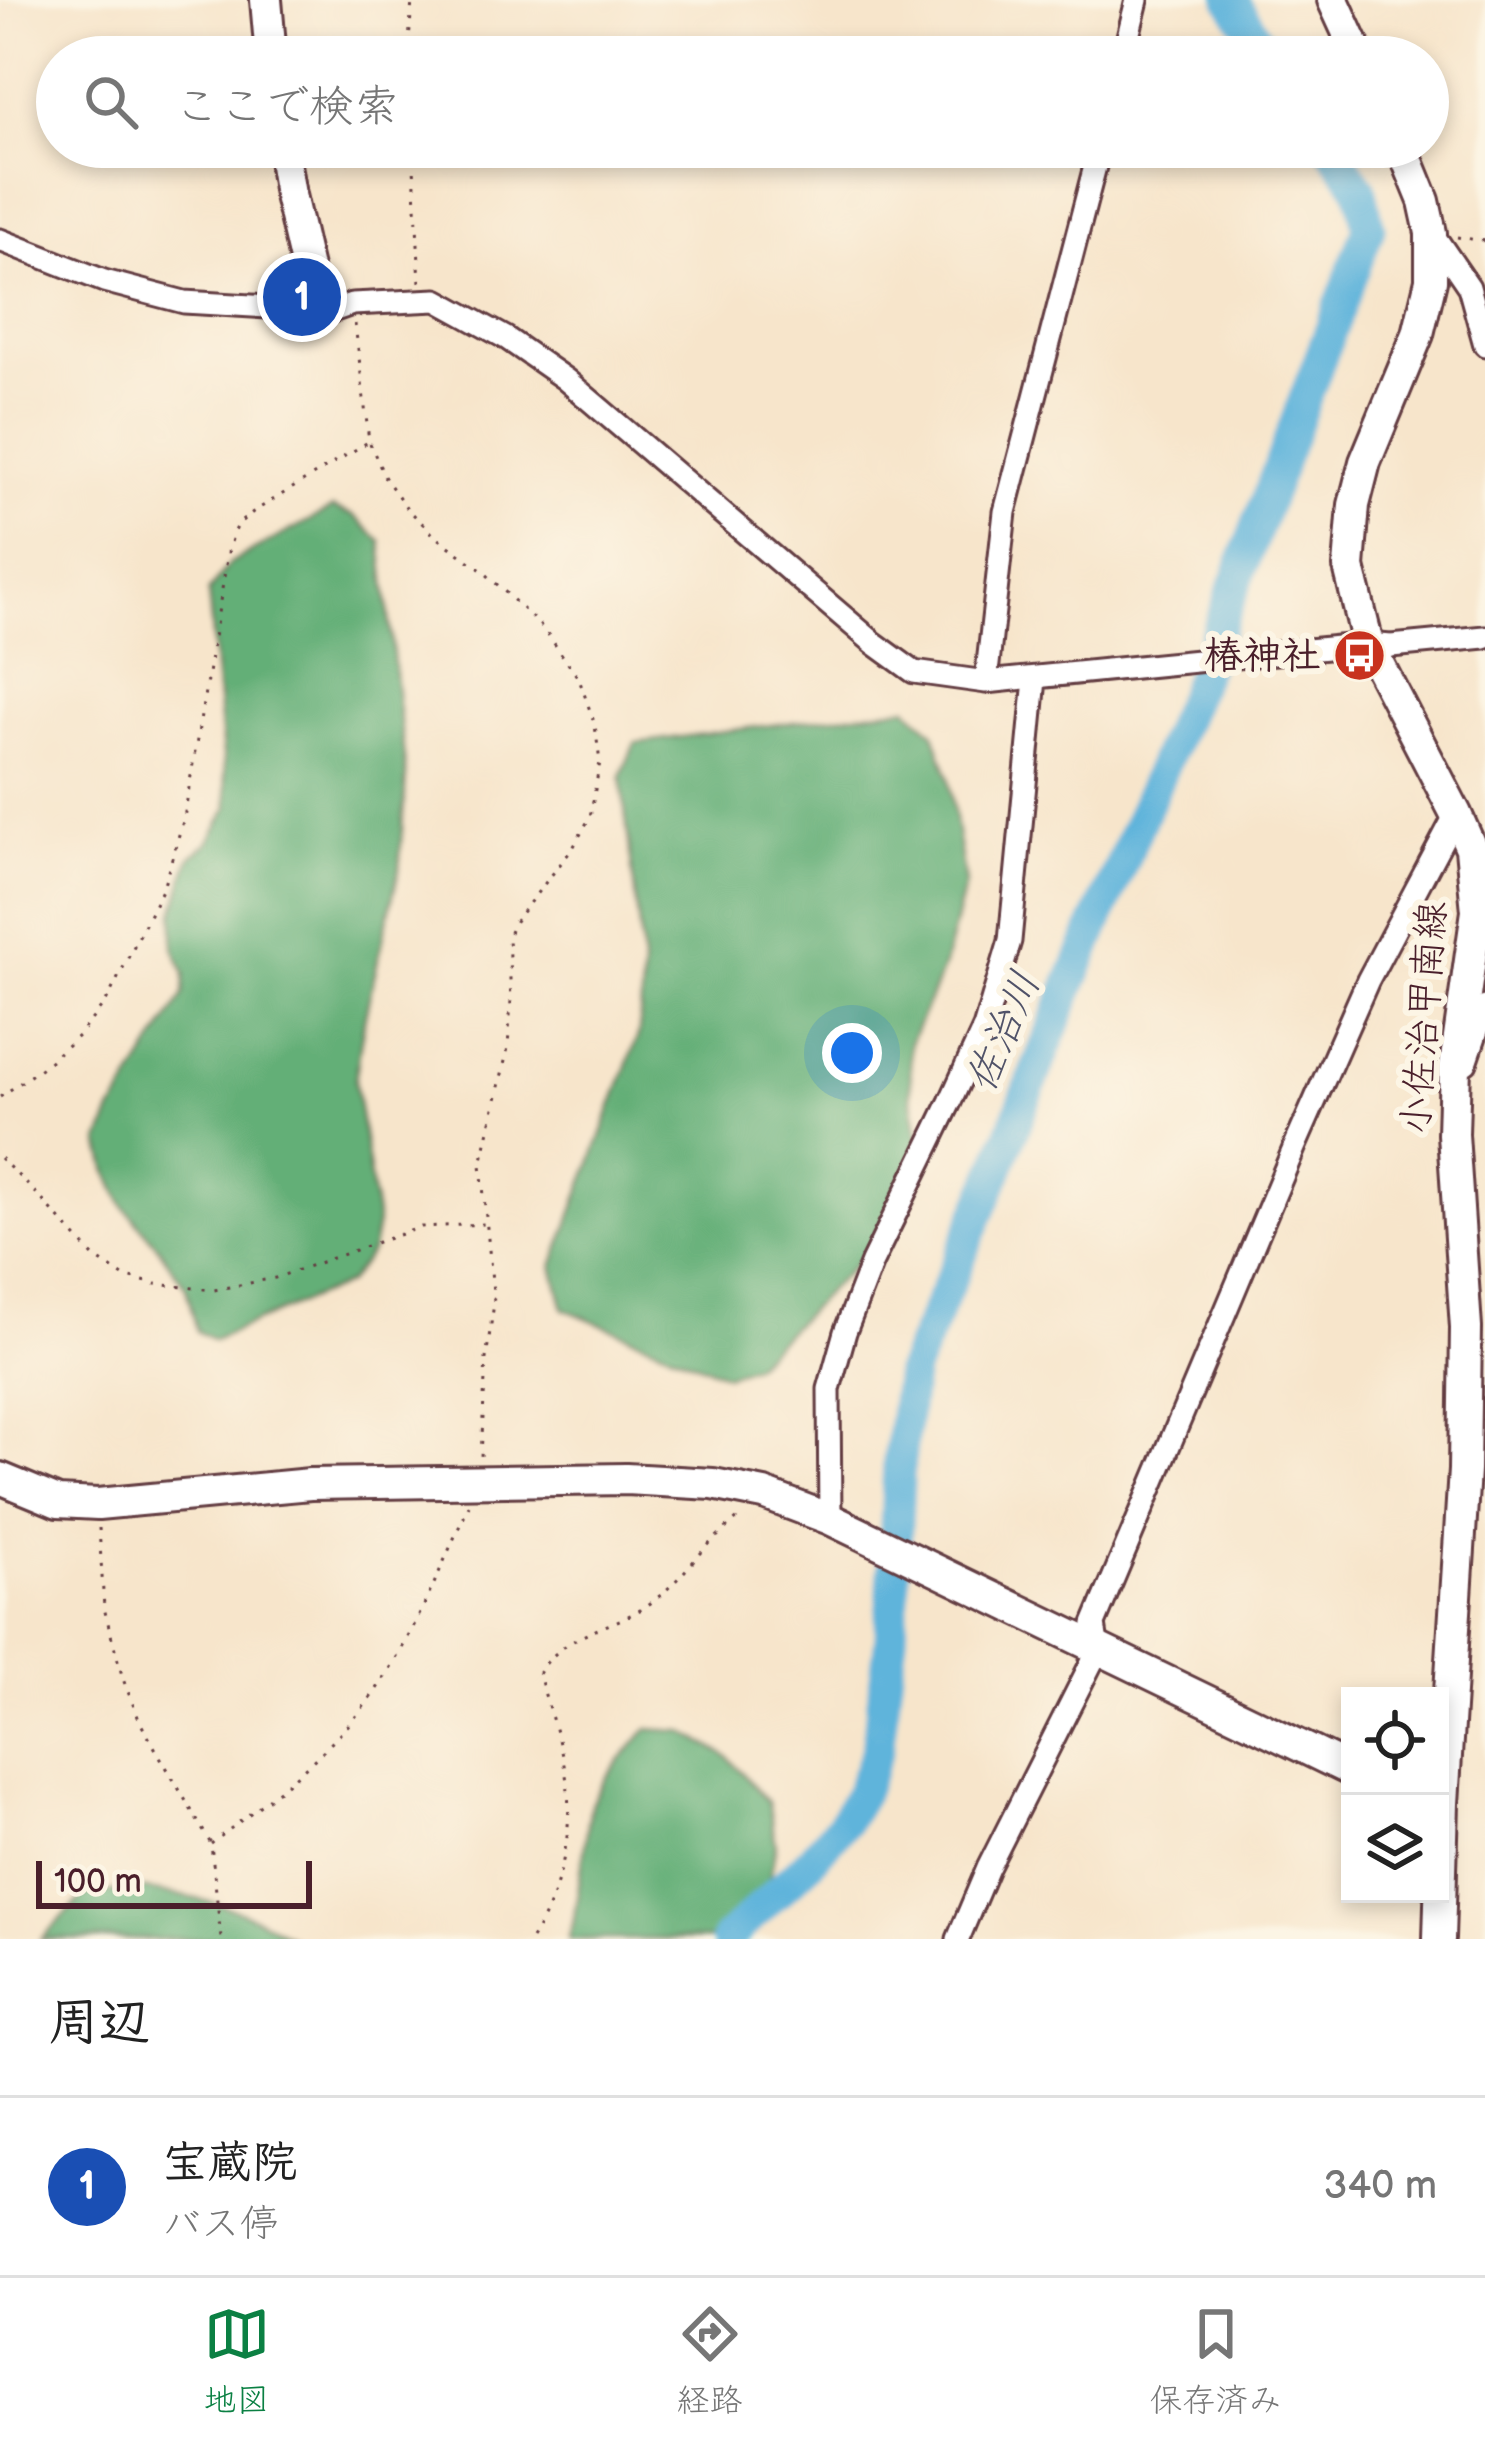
<!DOCTYPE html>
<html lang="ja">
<head>
<meta charset="utf-8">
<style>
  :root { --surface:#fff; --page:#f2f2f2; --text:#222; --muted:#767676; --line:#e0e0e0; --accent:#0b8043 }
  body { margin:0; font-family:"Balsamiq Sans","Klee One",sans-serif; background:var(--page); color:var(--text) }
  .controls { position:absolute; right:36px; bottom:36px; display:grid; overflow:hidden; border-radius:0px; box-shadow:0 6px 18px #0003 }
  .controls button { width:108px; height:108px; display:grid; place-items:center; padding:0; border:0; border-bottom:3px solid var(--line); background:var(--surface); color:var(--text); font:60px sans-serif }
  .scale { position:absolute; left:36px; bottom:30px; width:276px; box-sizing:border-box; padding-left:12px; border:6px solid #4a1f2b; border-top:0; font-size:33px; line-height:42px; white-space:nowrap; color:#4a1f2b; -webkit-text-stroke:9px #fcf5e5; paint-order:stroke }
  .you { position:absolute; left:852px; top:1053px; width:42px; height:42px; margin:-30px; border:9px solid #fff; border-radius:50%; background:#1a73e8; box-shadow:0 0 0 18px #1a73e833 }
  .badge { display:grid; place-items:center; width:78px; height:78px; border-radius:50%; background:var(--accent); color:#fff; font-size:39px; font-weight:700 }
  .pin { position:absolute; translate:-50% -50%; border:6px solid #fff; box-shadow:0 3px 12px #0006 }
  .list { margin:0; padding:0; list-style:none }
  h2 { display:flex; justify-content:space-between; align-items:center; height:156px; margin:0; padding:0 48px; font-size:51px }
  h2 small { font-size:39px; font-weight:400; color:var(--muted) }
  .list li { display:grid; grid-template-columns:78px 1fr auto; gap:36px; align-items:center; box-sizing:border-box; height:180px; padding:0 48px; border-top:3px solid var(--line) }
  .list b { display:block; font-size:45px; white-space:nowrap }
  .list p { margin:0; font-size:39px; white-space:nowrap; color:var(--muted) }
  .list em { font-size:39px; font-style:normal; color:var(--muted) }
  .icon { flex:none; width:66px; height:66px; fill:none; stroke:currentColor; stroke-width:2; stroke-linecap:round; stroke-linejoin:round }
  .map { position:relative; flex:none; width:1485px; height:1939px; overflow:hidden }
  .search { position:absolute; background:var(--surface); box-shadow:0 6px 18px #0003; left:36px; right:36px; top:36px; height:132px; display:flex; align-items:center; gap:30px; box-sizing:border-box; padding:0 42px; border-radius:66px; color:var(--muted); font-size:45px }
  .sheet { height:336px; background:var(--surface) }
  nav { display:flex; justify-content:space-around; align-items:center; box-sizing:border-box; height:168px; border-top:3px solid var(--line); background:var(--surface); font-size:33px; color:var(--muted) }
  nav a { display:grid; justify-items:center; gap:6px }
  nav .on { color:var(--accent) }
  .map>svg:first-child { display:block }
  .forest { fill:#64af77; stroke:#576751; stroke-width:3 }
  .lines { fill:none; stroke-linecap:round; stroke-linejoin:round }
  .river { stroke:#5fb4db; stroke-width:33 }
  .street-casing { stroke:#643d43; stroke-width:27 }
  .secondary-casing { stroke:#643d43; stroke-width:36 }
  .path { stroke:#643d43; stroke-width:3; stroke-dasharray:3 9; stroke-linecap:butt }
  .street { stroke:#fff; stroke-width:21 }
  .secondary { stroke:#fff; stroke-width:30 }
  .labels { text-anchor:middle; dominant-baseline:central; stroke-width:12; stroke-linejoin:round; paint-order:stroke }
  .poi-label { font-size:39px; font-weight:bold; fill:#4a1f2b; stroke:#fcf5e5; text-anchor:end }
  .street-label { font-size:39px; fill:#4a1f2b; stroke:#fcf5e5 }
  .water-label { font-size:42px; font-style:italic; fill:#515369; stroke:#fcf5e5 }
</style>
</head>
<body>
<div class="map">
<svg width="1485" height="1939" viewBox="0 0 1485 1939">
  <rect width="100%" height="100%" fill="#fcf5e5"/>
  <filter id="ink" filterUnits="userSpaceOnUse"><feTurbulence type="fractalNoise" baseFrequency=".00833" numOctaves="2"/><feDisplacementMap in="SourceGraphic" scale="24" xChannelSelector="R" yChannelSelector="G"/><feConvolveMatrix kernelMatrix="1 2 1 2 8 2 1 2 1" color-interpolation-filters="sRGB"/></filter>
  <filter id="wash" filterUnits="userSpaceOnUse"><feTurbulence type="fractalNoise" baseFrequency=".004" numOctaves="4" result="noise"/><feDisplacementMap in="SourceGraphic" scale="48" xChannelSelector="R" yChannelSelector="G"/><feGaussianBlur stdDeviation="2.7" result="paint"/><feColorMatrix in="noise" values="0 0 0 0 0 0 0 0 0 0 0 0 0 0 0 0 0 1.4 0 .05"/><feComposite in="paint" operator="in"/></filter>
  <g filter="url(#wash)">
    <rect width="100%" height="100%" fill="#f7e5cb"/>
    <!-- forest -->
    <path class="forest" d="M 333,508 L 354,516 L 381,541 L 406,776 L 399,870 L 364,1020 L 355,1081 L 377,1223 L 372,1250 L 348,1283 L 213,1340 L 197,1331 L 186,1288 L 158,1247 L 124,1207 L 108,1172 L 100,1142 L 112,1112 L 184,994 L 185,974 L 174,948 L 174,912 L 190,858 L 208,843 L 228,808 L 208,592 L 230,563 Z
      M 907,707 L 934,733 L 949,778 L 965,884 L 943,969 L 910,1043 L 911,1095 L 925,1170 L 905,1215 L 753,1365 L 726,1375 L 564,1309 L 553,1266 L 639,1033 L 643,963 L 621,776 L 635,743 Z
      M 647,1729 L 683,1731 L 728,1757 L 768,1802 L 776,1844 L 765,1903 L 745,1939 L 568,1939 L 573,1924 L 591,1804 L 607,1776 Z
      M 139,1889 C 196,1897 244,1905 293,1939 L 41,1939 L 85,1895 Z"/>
    <g class="lines">
      <!-- river -->
      <path class="river" d="M 1232,0 L 1269,57
        M 727,1939 L 808,1863 L 843,1823 L 861,1793 L 877,1750 L 891,1637 L 899,1461 L 911,1371 L 996,1173 L 1068,990 L 1202,673 L 1369,228 L 1360,188 L 1331,147"/>
    </g>
  </g>
  <g filter="url(#ink)">
    <g class="lines">
      <defs>
        <path id="street" d="M 1123,57 L 1137,0
          M 1432,233 L 1469,287 L 1485,345
          M 0,240 L 104,281 L 184,302 L 302,309 L 318,316 L 352,304 L 437,300 L 506,338 L 565,379 L 874,643 L 914,672 L 986,682 L 1368,644 L 1391,646 L 1485,637
          M 986,682 L 1005,512 L 1100,147
          M 1466,1063 L 1485,1007
          M 830,1519 L 829,1389 L 845,1332 L 872,1262 L 950,1102 L 984,1028 L 1010,941 L 1035,679
          M 958,1939 L 988,1868 L 1098,1650 L 1094,1624 L 1295,1146 L 1368,980 L 1456,814"/>
        <path id="secondary" d="M 266,0 L 271,57
          M 1333,0 L 1359,57
          M 282,147 L 290,195 L 318,316
          M 1402,147 L 1424,201 L 1431,233 L 1431,280 L 1418,334 L 1365,462 L 1354,505 L 1349,567 L 1368,644 L 1456,814 L 1471,848 L 1477,911 L 1455,1066 L 1453,1134 L 1466,1328 L 1464,1470 L 1443,1803 L 1439,1939
          M 0,1478 L 58,1502 L 98,1504 L 310,1484 L 626,1479 L 713,1484 L 764,1494 L 830,1519 L 1350,1770"/>
      </defs>
      <!-- street casing -->
      <use href="#street" class="street-casing"/>
      <!-- secondary casing -->
      <use href="#secondary" class="secondary-casing"/>
      <!-- path -->
      <path class="path" d="M 408,57 L 412,0
        M 413,147 L 420,283
        M 1457,237 L 1485,241
        M 355,324 L 369,441 L 385,478 L 406,507 L 434,535 L 484,572 L 544,629 L 579,679 L 595,725 L 600,762 L 590,817 L 573,848 L 515,921 L 508,937 L 511,1000 L 508,1048 L 481,1164 L 494,1303 L 486,1359 L 481,1456
        M 0,1097 L 44,1066 L 78,1036 L 106,1002 L 163,888 L 184,818 L 229,547 L 238,524 L 253,512 L 368,442
        M 0,1158 L 36,1193 L 93,1256 L 123,1276 L 155,1284 L 214,1290 L 275,1278 L 421,1227 L 485,1224
        M 99,1528 L 104,1608 L 123,1679 L 140,1722 L 211,1844 L 221,1939
        M 211,1844 C 259,1806 309,1769 350,1723 C 405,1662 435,1579 469,1505
        M 531,1939 C 561,1894 575,1828 566,1775 C 560,1741 548,1707 539,1674 C 559,1637 606,1629 640,1610 C 665,1595 682,1574 701,1553 C 713,1539 728,1527 742,1514"/>
      <!-- street -->
      <use href="#street" class="street"/>
      <!-- secondary -->
      <use href="#secondary" class="secondary"/>
    </g>
  </g>
  <!-- icons -->
  <defs>
    <symbol id="bus-disc" viewBox="-11 -11 22 22"><circle r="9.5" fill="#c8321e" stroke="#fcf5e5"/><path d="M-5-6H5V4H4V6H2V4H-2V6H-4V4H-5ZM-3.5-4V0h7V-4ZM-3.5 1.2v1.5H-2V1.2ZM2 1.2v1.5H3.5V1.2Z" fill="#fff"/></symbol>
  </defs>
  <g fill-rule="evenodd">
    <use href="#bus-disc" x="1330" y="626" width="59" height="59"/>
  </g>
  <g class="labels">
    <!-- poi labels -->
    <g class="poi-label">
      <text x="1321" y="656">椿神社</text>
    </g>
    <!-- street labels -->
    <g class="street-label">
      <text transform="translate(1425 1018) rotate(-86)">小佐治甲南線</text>
    </g>
    <!-- water labels -->
    <g class="water-label">
      <text transform="translate(1004 1032) rotate(-67)">佐治川</text>
    </g>
  </g>
</svg>
<div class="controls">
<button><svg class="icon" aria-label="locate" viewBox="0 0 24 24"><circle cx="12" cy="12" r="6"/><path d="M12 2v4M12 18v4M2 12h4M18 12h4"/></svg></button>
<button><svg class="icon" aria-label="layers" viewBox="0 0 24 24"><path d="M12 4l9 5-9 5-9-5zM3 14l9 5 9-5"/></svg></button>
</div>
<div class="scale">100 m</div>
<div class="you"></div>
<div class="pin badge" style="left:302px;top:297px;background:#1a4fb4">1</div>
<div class="search"><svg class="icon" aria-label="search" viewBox="0 0 24 24"><circle cx="10" cy="10" r="6"/><path d="M15 15l6 6"/></svg>ここで検索</div>
</div>
<section class="sheet">
<h2>周辺<small></small></h2>
<ul class="list">
<li><span class="badge" style="background:#1a4fb4">1</span><div><b>宝蔵院</b><p>バス停</p></div><em>340 m</em></li>
</ul>
</section>
<nav>
<a class="on"><svg class="icon" aria-label="map" viewBox="0 0 24 24"><path d="M3 6l6-2 6 2 6-2v14l-6 2-6-2-6 2zM9 4v14M15 6v14"/></svg>地図</a>
<a><svg class="icon" aria-label="directions" viewBox="0 0 24 24"><path d="M12 3l9 9-9 9-9-9zM9 14v-3h6M13 9l2 2-2 2"/></svg>経路</a>
<a><svg class="icon" aria-label="saved" viewBox="0 0 24 24"><path d="M7 4h10v16l-5-4-5 4z"/></svg>保存済み</a>
</nav>
</body>
</html>
